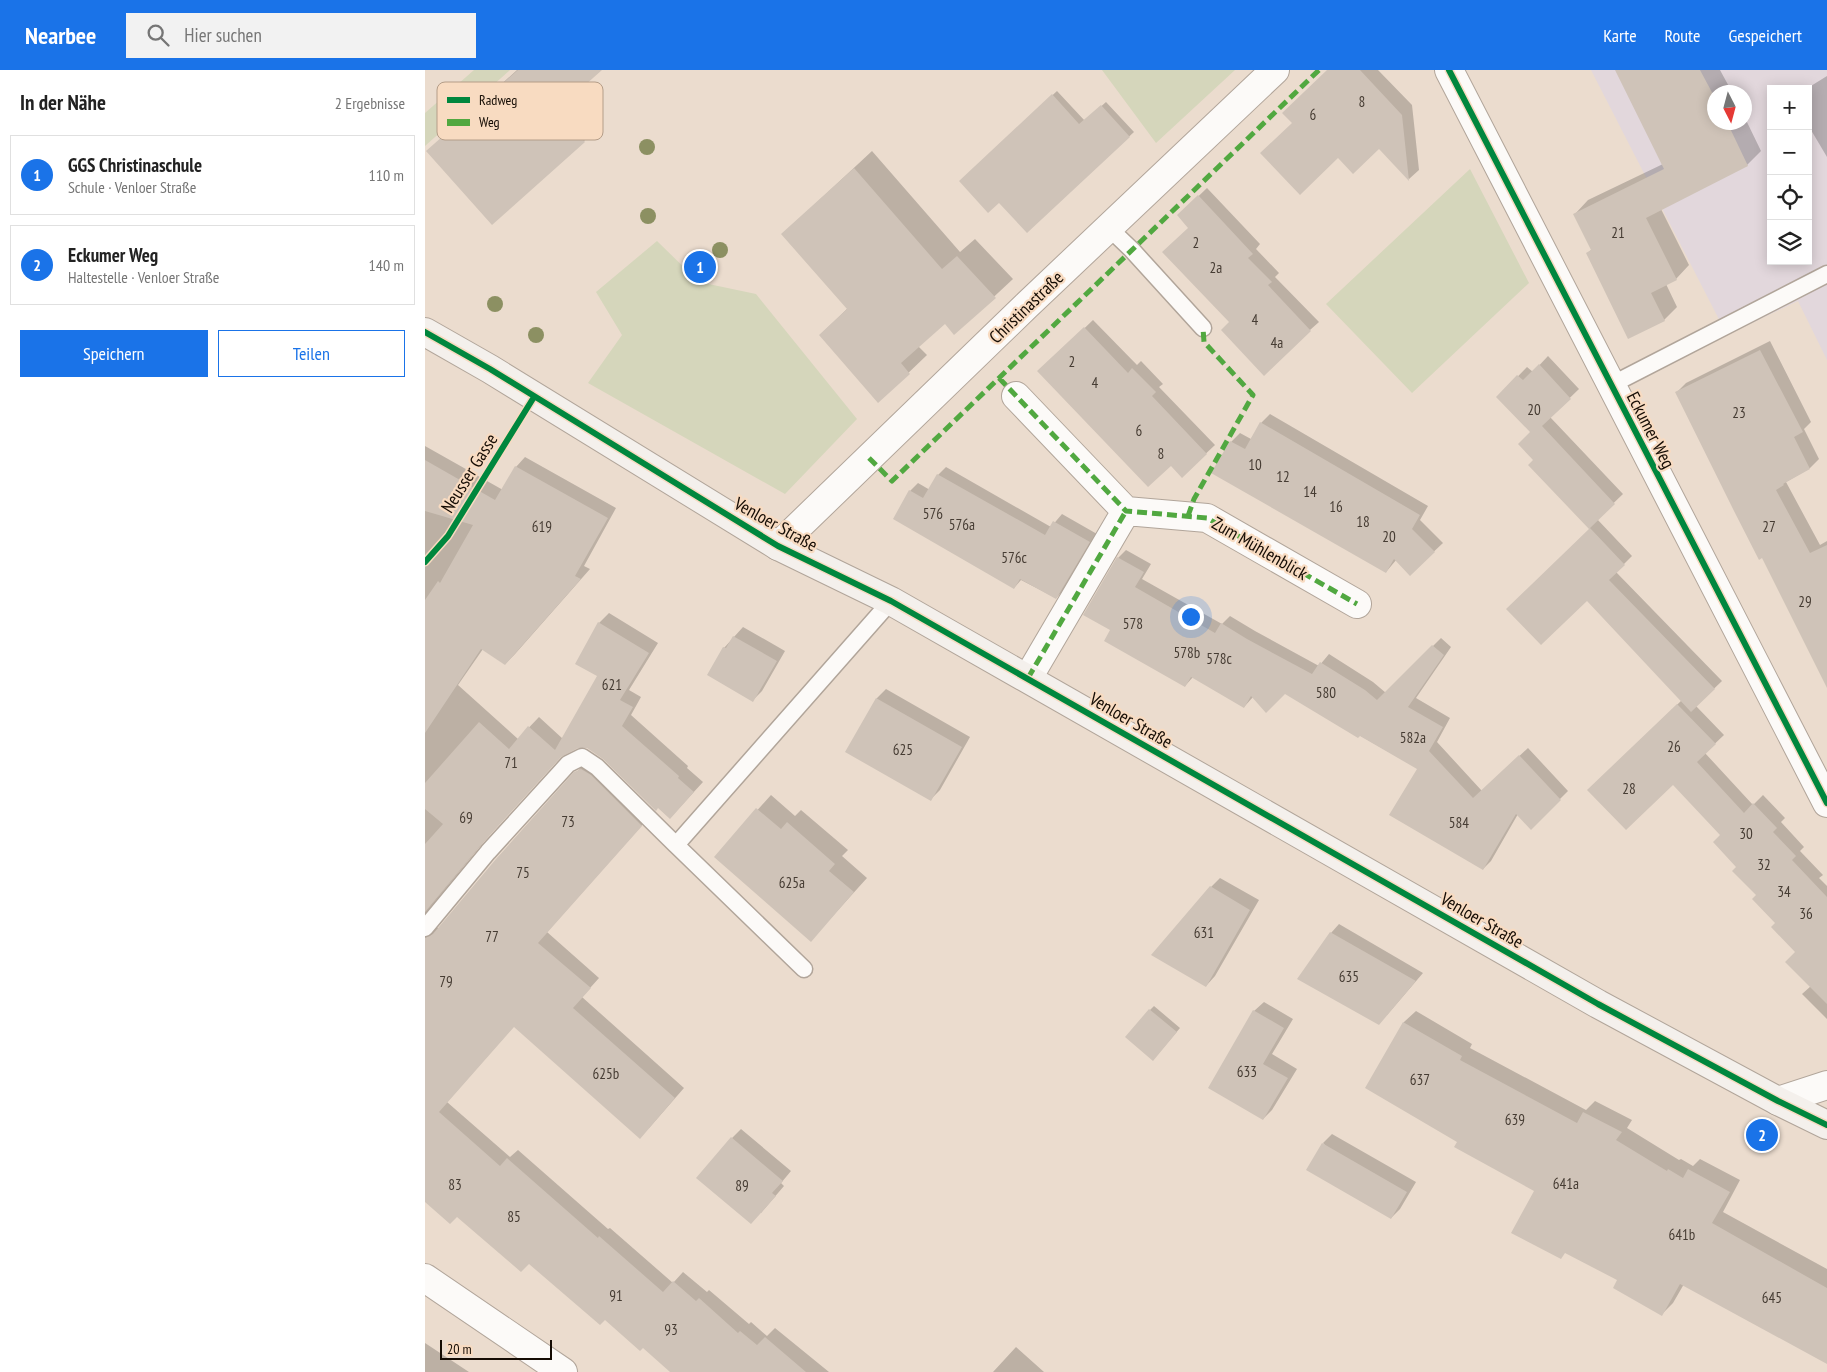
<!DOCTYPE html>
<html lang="de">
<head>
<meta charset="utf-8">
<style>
  :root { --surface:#fff; --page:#f2f2f2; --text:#222; --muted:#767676; --line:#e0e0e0; --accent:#1a73e8 }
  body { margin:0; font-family:"PT Sans Narrow",sans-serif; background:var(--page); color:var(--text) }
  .controls { position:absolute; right:15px; top:15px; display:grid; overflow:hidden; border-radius:0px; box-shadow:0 2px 12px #0003 }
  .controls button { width:45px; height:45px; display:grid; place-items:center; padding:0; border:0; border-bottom:1px solid var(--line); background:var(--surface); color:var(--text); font:25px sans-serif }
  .compass { position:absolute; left:1282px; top:15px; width:45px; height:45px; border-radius:50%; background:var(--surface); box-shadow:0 2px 12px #0003; rotate:174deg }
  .scale { position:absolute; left:15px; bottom:12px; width:112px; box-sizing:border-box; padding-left:5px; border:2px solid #150c04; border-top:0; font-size:14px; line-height:18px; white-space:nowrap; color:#150c04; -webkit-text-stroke:4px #f8dbc1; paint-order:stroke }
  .you { position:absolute; left:765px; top:546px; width:18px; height:18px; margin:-12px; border:4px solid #fff; border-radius:50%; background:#1a73e8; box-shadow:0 0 0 8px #1a73e833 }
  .badge { display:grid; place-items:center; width:32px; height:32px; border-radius:50%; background:var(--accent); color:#fff; font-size:16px; font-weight:700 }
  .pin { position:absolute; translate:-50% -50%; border:2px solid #fff; box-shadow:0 1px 5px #0006 }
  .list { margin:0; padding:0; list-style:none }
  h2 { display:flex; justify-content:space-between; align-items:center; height:65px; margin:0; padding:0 20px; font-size:21px }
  h2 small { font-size:16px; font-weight:400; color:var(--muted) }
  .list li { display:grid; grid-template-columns:32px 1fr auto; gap:15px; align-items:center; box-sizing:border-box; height:80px; margin:0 10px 10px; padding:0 10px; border:1px solid var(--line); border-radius:0px }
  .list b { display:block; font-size:19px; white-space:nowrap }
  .list p { margin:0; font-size:16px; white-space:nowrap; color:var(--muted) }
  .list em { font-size:16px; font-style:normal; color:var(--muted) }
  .actions { display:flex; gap:10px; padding:15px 20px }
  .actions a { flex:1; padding:11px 0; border:1px solid var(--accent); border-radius:0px; text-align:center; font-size:18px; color:var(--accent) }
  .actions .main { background:var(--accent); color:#fff }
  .icon { flex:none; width:28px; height:28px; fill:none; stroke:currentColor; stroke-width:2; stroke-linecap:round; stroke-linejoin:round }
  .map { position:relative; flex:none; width:1402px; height:1302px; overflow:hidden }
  header { display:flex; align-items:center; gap:30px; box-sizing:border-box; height:70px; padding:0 25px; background:var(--accent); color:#fff }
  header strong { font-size:24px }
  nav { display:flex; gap:28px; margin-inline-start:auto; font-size:18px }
  .search { width:350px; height:45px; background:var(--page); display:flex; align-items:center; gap:12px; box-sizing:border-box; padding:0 18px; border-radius:0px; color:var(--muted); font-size:19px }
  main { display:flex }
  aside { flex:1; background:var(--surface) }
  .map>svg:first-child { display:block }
  .commercial { fill:#e2d7dc; fill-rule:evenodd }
  .green { fill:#d5d6bb }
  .shadow { fill:#0003 }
  .building { fill:#cfc3b8 }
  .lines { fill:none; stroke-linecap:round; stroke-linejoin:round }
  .lane-casing { stroke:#b1a59a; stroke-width:19 }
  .street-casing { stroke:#b1a59a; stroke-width:30 }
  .secondary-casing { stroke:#b1a59a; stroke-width:30 }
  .path { stroke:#dad5d1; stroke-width:3; stroke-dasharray:1 4; stroke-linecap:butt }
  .lane { stroke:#fcfaf8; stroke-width:16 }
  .street { stroke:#fcfaf8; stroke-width:28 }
  .secondary { stroke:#f4f0ec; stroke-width:28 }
  .quiet { stroke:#51a840; stroke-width:5; stroke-dasharray:10 5; stroke-linecap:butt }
  .cycleway-casing { stroke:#f8dbc1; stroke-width:9 }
  .cycleway { stroke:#00873e; stroke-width:6 }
  .tree { fill:#8c9062 }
  .labels { text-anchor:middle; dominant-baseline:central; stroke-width:4.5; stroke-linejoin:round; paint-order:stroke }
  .number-label { font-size:15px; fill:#463c33 }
  .street-label { font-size:18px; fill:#150c04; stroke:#f8dbc1 }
  .key { fill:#f8dbc1; stroke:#b49d88; stroke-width:1 }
  .key-label { font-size:14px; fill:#150c04 }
</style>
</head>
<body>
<header>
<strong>Nearbee</strong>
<div class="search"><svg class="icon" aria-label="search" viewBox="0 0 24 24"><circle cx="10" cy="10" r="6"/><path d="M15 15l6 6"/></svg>Hier suchen</div>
<nav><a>Karte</a><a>Route</a><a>Gespeichert</a></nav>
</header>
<main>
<aside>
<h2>In der Nähe<small>2 Ergebnisse</small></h2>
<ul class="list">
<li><span class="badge">1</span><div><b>GGS Christinaschule</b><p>Schule · Venloer Straße</p></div><em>110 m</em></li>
<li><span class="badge">2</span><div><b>Eckumer Weg</b><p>Haltestelle · Venloer Straße</p></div><em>140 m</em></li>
</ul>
<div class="actions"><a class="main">Speichern</a><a>Teilen</a></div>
</aside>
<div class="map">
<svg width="1402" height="1302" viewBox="0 0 1402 1302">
  <rect width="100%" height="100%" fill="#ebdcce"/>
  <!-- commercial -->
  <path class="commercial" d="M 1166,0 L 1402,0 L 1402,290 L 1373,231 L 1302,265 ZM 1346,19 L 1383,19 L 1383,191 L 1346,191 ZM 1290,22 L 1320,22 L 1320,52 L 1290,52 Z"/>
  <!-- green -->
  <path class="green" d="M 49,0 L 85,0 L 0,76 L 0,43 Z
    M 677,0 L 810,0 L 731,73 Z
    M 1045,99 L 1104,213 L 987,323 L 901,234 Z
    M 232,171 L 274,212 L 331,224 L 432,349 L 360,424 L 163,313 L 197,265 L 171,222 Z"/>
  <!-- shadow -->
  <path class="shadow" d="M 92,0 L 176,0 L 149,24 L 176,54 L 159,71 L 3,81 Z
    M 903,0 L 953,0 L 987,35 L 994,100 L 984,109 L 954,78 L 914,86 Z
    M 1194,0 L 1295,0 L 1307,22 L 1290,22 L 1290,52 L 1320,52 L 1320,48 L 1336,81 L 1322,95 L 1236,139 L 1264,195 L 1251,209 L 1241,214 L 1252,237 L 1239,250 L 1163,183 L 1167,179 L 1150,144 L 1163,130 L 1238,94 Z
    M 1402,6 L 1402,87 L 1383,55 L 1383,19 L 1381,19 Z
    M 632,21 L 660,51 L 681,32 L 709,62 L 602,161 L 574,131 L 536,111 Z
    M 447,81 L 535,182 L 550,169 L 588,209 L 530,263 L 520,252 L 493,276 L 502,285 L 454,331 L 395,265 L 423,238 L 358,164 Z
    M 782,118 L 835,174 L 831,179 L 854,203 L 850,207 L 894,252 L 885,260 L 806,252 L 765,157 L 754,145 Z
    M 668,250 L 712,295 L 716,291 L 738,314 L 734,317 L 790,375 L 757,406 L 746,394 L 614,302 Z
    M 1345,271 L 1386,352 L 1379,359 L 1394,389 L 1385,398 L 1361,412 L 1395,475 L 1402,471 L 1402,615 L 1338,487 L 1252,322 L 1261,313 Z
    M 1123,286 L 1154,319 L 1125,347 L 1198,424 L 1172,449 L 1207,486 L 1191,502 L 1297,611 L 1271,636 L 1299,665 L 1280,683 L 1328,735 L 1338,725 L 1360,748 L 1356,752 L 1379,777 L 1375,781 L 1398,805 L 1394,808 L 1402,816 L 1402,949 L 1377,924 L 1386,916 L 1372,882 L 1313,797 L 1297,765 L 1248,713 L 1164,720 L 1257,630 L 1162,529 L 1165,459 L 1110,390 L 1106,362 L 1073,327 L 1102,297 L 1108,302 Z
    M 845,344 L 1003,436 L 995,450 L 1018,473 L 985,504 L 972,489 L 961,502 L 788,403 L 806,372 L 815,363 L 826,369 L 836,353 Z
    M 0,376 L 78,420 L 91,397 L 100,387 L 191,438 L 159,496 L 165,499 L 90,584 L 80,594 L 58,579 L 33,615 L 93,669 L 114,647 L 138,669 L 174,605 L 174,553 L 184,543 L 233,573 L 204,620 L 216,627 L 206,645 L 263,696 L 262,698 L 278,712 L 245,748 L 178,688 L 162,677 L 152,677 L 137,685 L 65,764 L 2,841 L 0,849 Z
    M 521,397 L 626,457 L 637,444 L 672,464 L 639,520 L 631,528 L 596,510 L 589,518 L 485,421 L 493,413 L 505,420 L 513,405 Z
    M 701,480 L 726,494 L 717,509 L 797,554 L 805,546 L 830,561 L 894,596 L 904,584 L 948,612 L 961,623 L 1016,568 L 1026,577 L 991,628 L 1025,648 L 1012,672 L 1057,721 L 1103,678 L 1143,721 L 1106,758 L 1093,744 L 1066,791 L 1058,799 L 994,699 L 860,623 L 828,627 L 819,637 L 768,607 L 760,616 L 687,560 L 693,488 Z
    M 318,557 L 360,581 L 337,621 L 328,630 L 299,578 Z
    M 461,619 L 545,667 L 515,720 L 506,729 L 422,681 L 452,628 Z
    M 160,693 L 226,745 L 122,862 L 174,908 L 157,927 L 259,1018 L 224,1058 L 89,956 L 22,1032 L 85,1087 L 93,1080 L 183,1159 L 185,1158 L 248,1213 L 258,1202 L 282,1222 L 284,1220 L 324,1254 L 326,1252 L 342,1266 L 350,1258 L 404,1302 L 263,1302 L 218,1277 L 104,1193 L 32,1145 L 0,1130 L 0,851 L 8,858 L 14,858 Z
    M 346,725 L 370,746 L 376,740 L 423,780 L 417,786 L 442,808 L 386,870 L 290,787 Z
    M 795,808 L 834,830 L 790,906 L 781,916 L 786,817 Z
    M 914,854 L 998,903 L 962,945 L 906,863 Z
    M 839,932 L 868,949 L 847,984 L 872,999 L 847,1040 L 838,1049 L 829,941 Z
    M 729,936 L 755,958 L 732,985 L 725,940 Z
    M 991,941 L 1047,974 L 1045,978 L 1161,1040 L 1170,1031 L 1207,1050 L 1202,1058 L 1254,1090 L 1256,1089 L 1268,1096 L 1275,1089 L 1315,1110 L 1298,1142 L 1402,1199 L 1402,1292 L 1259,1214 L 1248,1233 L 1237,1244 L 1194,1210 L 1111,1121 L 1034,1071 L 942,1018 L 979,952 Z
    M 316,1059 L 366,1101 L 356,1113 L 359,1116 L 336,1143 L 307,1068 Z
    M 907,1064 L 991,1112 L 975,1139 L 966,1148 L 898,1073 Z
    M 0,1273 L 44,1302 L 0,1302 Z
    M 591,1277 L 619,1302 L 568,1302 Z"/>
  <!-- building -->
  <path class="building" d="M 93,0 L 177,0 L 132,40 L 160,72 L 67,155 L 1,81 Z
    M 902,0 L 935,0 L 977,45 L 984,111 L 954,79 L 928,104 L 913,88 L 875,125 L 835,83 L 867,53 L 857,43 Z
    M 1190,0 L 1275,0 L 1290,28 L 1290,52 L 1302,52 L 1323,96 L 1221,148 L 1252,210 L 1226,223 L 1240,251 L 1203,269 L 1161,183 L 1166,180 L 1148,144 L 1239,99 Z
    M 627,24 L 654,54 L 676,35 L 705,67 L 602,163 L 574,133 L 563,143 L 534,111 Z
    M 429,98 L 517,199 L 532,186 L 571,228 L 529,265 L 520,254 L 476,293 L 485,304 L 453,333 L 394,265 L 422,239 L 356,164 Z
    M 773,125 L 828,184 L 823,188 L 847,212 L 843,215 L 886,261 L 839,306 L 796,260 L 804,252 L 737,182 L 763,158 L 752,145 Z
    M 659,257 L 703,303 L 707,298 L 731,322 L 727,326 L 782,384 L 757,408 L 746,396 L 723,417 L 612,301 Z
    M 1335,280 L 1378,362 L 1369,367 L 1385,399 L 1358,414 L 1359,415 L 1351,420 L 1385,483 L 1402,475 L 1402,618 L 1337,488 L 1334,490 L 1309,441 L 1250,322 Z
    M 1114,294 L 1146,329 L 1117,356 L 1190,434 L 1164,459 L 1103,395 L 1108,390 L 1093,374 L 1105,362 L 1071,327 L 1092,305 L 1098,310 Z
    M 835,352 L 995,445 L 987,459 L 1010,482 L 985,506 L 969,489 L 961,503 L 786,403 L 805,371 L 820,379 Z
    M 0,390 L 70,430 L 90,396 L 183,448 L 150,506 L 156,509 L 80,595 L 56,579 L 0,663 L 0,530 L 13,511 L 15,513 L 48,455 L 0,441 Z
    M 512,404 L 620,465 L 628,451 L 665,472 L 631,529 L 595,509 L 589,519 L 468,449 L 484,420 L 498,428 Z
    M 1165,458 L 1200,495 L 1184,510 L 1290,619 L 1266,642 L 1162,531 L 1116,575 L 1081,539 Z
    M 692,487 L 719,502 L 710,517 L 790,563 L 796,553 L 822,569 L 887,604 L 895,592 L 940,620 L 952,630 L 1007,575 L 1019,585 L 983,637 L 1018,657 L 1004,681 L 1048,728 L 1094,685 L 1136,730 L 1106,760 L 1091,744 L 1058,800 L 964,745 L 992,699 L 935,666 L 933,668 L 860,624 L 841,643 L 826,626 L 819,638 L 766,607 L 760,617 L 679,571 L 685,560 L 658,545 Z
    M 173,552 L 224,583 L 195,630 L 208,637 L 197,656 L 254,706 L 253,708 L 269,722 L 245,749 L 233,738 L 231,741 L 178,689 L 162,678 L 153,678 L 136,687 L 55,776 L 0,842 L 0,774 L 18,754 L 0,739 L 0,713 L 54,652 L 84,679 L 103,656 L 130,680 L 172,606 L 150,594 Z
    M 308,566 L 352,591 L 328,632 L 282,605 L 298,577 L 301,578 Z
    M 451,628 L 537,677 L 506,731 L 420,682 Z
    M 1252,634 L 1291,674 L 1272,692 L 1319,743 L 1328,733 L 1352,758 L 1348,762 L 1371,786 L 1367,790 L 1402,827 L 1402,934 L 1360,892 L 1370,882 L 1346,857 L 1350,853 L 1327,829 L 1331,825 L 1307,801 L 1311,797 L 1288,772 L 1295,765 L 1248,715 L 1201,760 L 1162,720 Z
    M 156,699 L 166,705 L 217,756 L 113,873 L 166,918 L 148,938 L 250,1028 L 215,1069 L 89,957 L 14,1042 L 75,1096 L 82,1088 L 173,1168 L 174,1166 L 238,1222 L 248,1211 L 271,1231 L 274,1228 L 313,1263 L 315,1261 L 332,1275 L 340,1267 L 381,1302 L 245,1302 L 218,1278 L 215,1281 L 180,1250 L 175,1255 L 104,1194 L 96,1202 L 32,1147 L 25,1154 L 0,1132 L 0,868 L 8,864 L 71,789 L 149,702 Z
    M 331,738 L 356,759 L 362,752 L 410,794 L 404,801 L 429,822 L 386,872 L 289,787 Z
    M 785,816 L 825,840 L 781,917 L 726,885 Z
    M 905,862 L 991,911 L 954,955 L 872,909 Z
    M 724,939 L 752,962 L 728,991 L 700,967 Z
    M 828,940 L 859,958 L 838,994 L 863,1008 L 838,1050 L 783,1018 Z
    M 978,952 L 1037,986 L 1035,990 L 1152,1053 L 1158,1042 L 1197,1062 L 1191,1070 L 1242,1101 L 1243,1099 L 1258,1108 L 1263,1099 L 1305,1122 L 1287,1153 L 1402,1218 L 1402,1294 L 1255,1214 L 1237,1246 L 1188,1218 L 1192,1210 L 1140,1183 L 1136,1189 L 1086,1163 L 1109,1121 L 1029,1077 L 1032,1072 L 940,1018 Z
    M 306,1067 L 358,1111 L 347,1123 L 351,1126 L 326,1154 L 271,1108 Z
    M 897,1073 L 982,1122 L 966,1149 L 881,1100 Z"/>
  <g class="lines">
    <defs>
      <path id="lane" d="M 684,158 L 707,180 L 778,258
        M 1186,315 L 1402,204
        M 0,858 L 63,782 L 143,694 L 157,687 L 172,697 L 251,775
        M 379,899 L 251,775 L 466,531"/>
      <path id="street" d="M 1024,0 L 1402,733
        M 591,326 L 701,441 L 782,448 L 932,534
        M 353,476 L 601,236 L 850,0
        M 603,608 L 701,441
        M 1353,1031 L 1402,1015
        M 0,1208 L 138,1302"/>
      <path id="secondary" d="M 0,262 L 65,299 L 353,476 L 466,531 L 1173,934 L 1353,1031 L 1402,1055"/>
    </defs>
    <!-- lane casing -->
    <use href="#lane" class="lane-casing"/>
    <!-- street casing -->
    <use href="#street" class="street-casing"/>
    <!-- secondary casing -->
    <use href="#secondary" class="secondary-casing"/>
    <!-- path -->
    <path class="path" d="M 0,492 L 23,466 L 91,355"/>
    <!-- lane -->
    <use href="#lane" class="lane"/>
    <!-- street -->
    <use href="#street" class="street"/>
    <!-- secondary -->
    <use href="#secondary" class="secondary"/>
    <!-- quiet -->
    <path class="quiet" d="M 574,308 L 701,441 L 782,448 L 932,534
      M 444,388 L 467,411 L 894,0
      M 763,446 L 769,429 L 828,325 L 779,272 L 778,258
      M 603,608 L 701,441"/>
    <defs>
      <path id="cycleway" d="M 1024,0 L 1402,733
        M 0,262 L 65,299 L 353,476 L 466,531 L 1173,934 L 1353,1031 L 1402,1055
        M 0,492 L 23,466 L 109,327"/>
    </defs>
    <!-- cycleway casing -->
    <use href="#cycleway" class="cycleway-casing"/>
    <!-- cycleway -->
    <use href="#cycleway" class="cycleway"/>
  </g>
  <!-- trees -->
  <g class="tree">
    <circle cx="222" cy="77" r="8"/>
    <circle cx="223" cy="146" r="8"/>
    <circle cx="295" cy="180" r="8"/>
    <circle cx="70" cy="234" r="8"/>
    <circle cx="111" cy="265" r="8"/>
  </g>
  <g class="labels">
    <!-- number labels -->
    <g class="number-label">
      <text x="937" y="31">8</text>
      <text x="888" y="44">6</text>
      <text x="1193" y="162">21</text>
      <text x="771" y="172">2</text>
      <text x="791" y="197">2a</text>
      <text x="830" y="249">4</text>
      <text x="852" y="272">4a</text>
      <text x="647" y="291">2</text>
      <text x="670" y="312">4</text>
      <text x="1109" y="339">20</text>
      <text x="1314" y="342">23</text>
      <text x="714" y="360">6</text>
      <text x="736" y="383">8</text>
      <text x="830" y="394">10</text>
      <text x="858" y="406">12</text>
      <text x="885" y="421">14</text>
      <text x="911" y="436">16</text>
      <text x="508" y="443">576</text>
      <text x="938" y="451">18</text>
      <text x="537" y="454">576a</text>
      <text x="117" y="456">619</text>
      <text x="1344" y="456">27</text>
      <text x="964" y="466">20</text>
      <text x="589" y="487">576c</text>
      <text x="1380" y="531">29</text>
      <text x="708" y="553">578</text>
      <text x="762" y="582">578b</text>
      <text x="794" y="588">578c</text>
      <text x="187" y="614">621</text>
      <text x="901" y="622">580</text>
      <text x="988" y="667">582a</text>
      <text x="1249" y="676">26</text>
      <text x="478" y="679">625</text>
      <text x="86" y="692">71</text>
      <text x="1204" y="718">28</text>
      <text x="41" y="747">69</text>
      <text x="143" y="751">73</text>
      <text x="1034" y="752">584</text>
      <text x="1321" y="763">30</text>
      <text x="1339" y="794">32</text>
      <text x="98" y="802">75</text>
      <text x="367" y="812">625a</text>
      <text x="1359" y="821">34</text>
      <text x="1381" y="843">36</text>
      <text x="779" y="862">631</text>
      <text x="67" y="866">77</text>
      <text x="924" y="906">635</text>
      <text x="21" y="911">79</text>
      <text x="822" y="1001">633</text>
      <text x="181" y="1003">625b</text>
      <text x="995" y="1009">637</text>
      <text x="1090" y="1049">639</text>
      <text x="1141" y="1113">641a</text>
      <text x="30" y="1114">83</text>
      <text x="317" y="1115">89</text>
      <text x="89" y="1146">85</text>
      <text x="1257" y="1164">641b</text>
      <text x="191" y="1225">91</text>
      <text x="1347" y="1227">645</text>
      <text x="246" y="1259">93</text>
    </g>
    <!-- street labels -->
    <g class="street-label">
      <text transform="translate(601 237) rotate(-44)">Christinastraße</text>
      <text transform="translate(1226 360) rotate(63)">Eckumer Weg</text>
      <text transform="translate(44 403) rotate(-58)">Neusser Gasse</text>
      <text transform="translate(351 454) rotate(29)">Venloer Straße</text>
      <text transform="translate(835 478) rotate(30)">Zum Mühlenblick</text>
      <text transform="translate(706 650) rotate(30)">Venloer Straße</text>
      <text transform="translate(1057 850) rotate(30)">Venloer Straße</text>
    </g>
  </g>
  <!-- legend -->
  <rect x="12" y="12" width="166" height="58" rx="8" class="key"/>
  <rect x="22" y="27" width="23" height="6" fill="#00873e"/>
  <rect x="22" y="49" width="23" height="7" fill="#51a840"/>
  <g class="key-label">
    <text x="54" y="35">Radweg</text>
    <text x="54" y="57">Weg</text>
  </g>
</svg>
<div class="controls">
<button>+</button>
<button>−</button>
<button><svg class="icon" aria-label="locate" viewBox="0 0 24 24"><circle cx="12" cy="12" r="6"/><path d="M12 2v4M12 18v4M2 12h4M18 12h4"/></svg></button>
<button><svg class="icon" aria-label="layers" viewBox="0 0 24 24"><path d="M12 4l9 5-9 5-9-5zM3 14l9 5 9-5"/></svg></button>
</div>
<svg class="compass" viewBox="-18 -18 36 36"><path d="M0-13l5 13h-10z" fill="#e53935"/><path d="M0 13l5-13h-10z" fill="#767676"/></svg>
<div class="scale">20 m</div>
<div class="you"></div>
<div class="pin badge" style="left:275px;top:197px">1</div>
<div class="pin badge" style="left:1337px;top:1065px">2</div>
</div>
</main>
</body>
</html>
